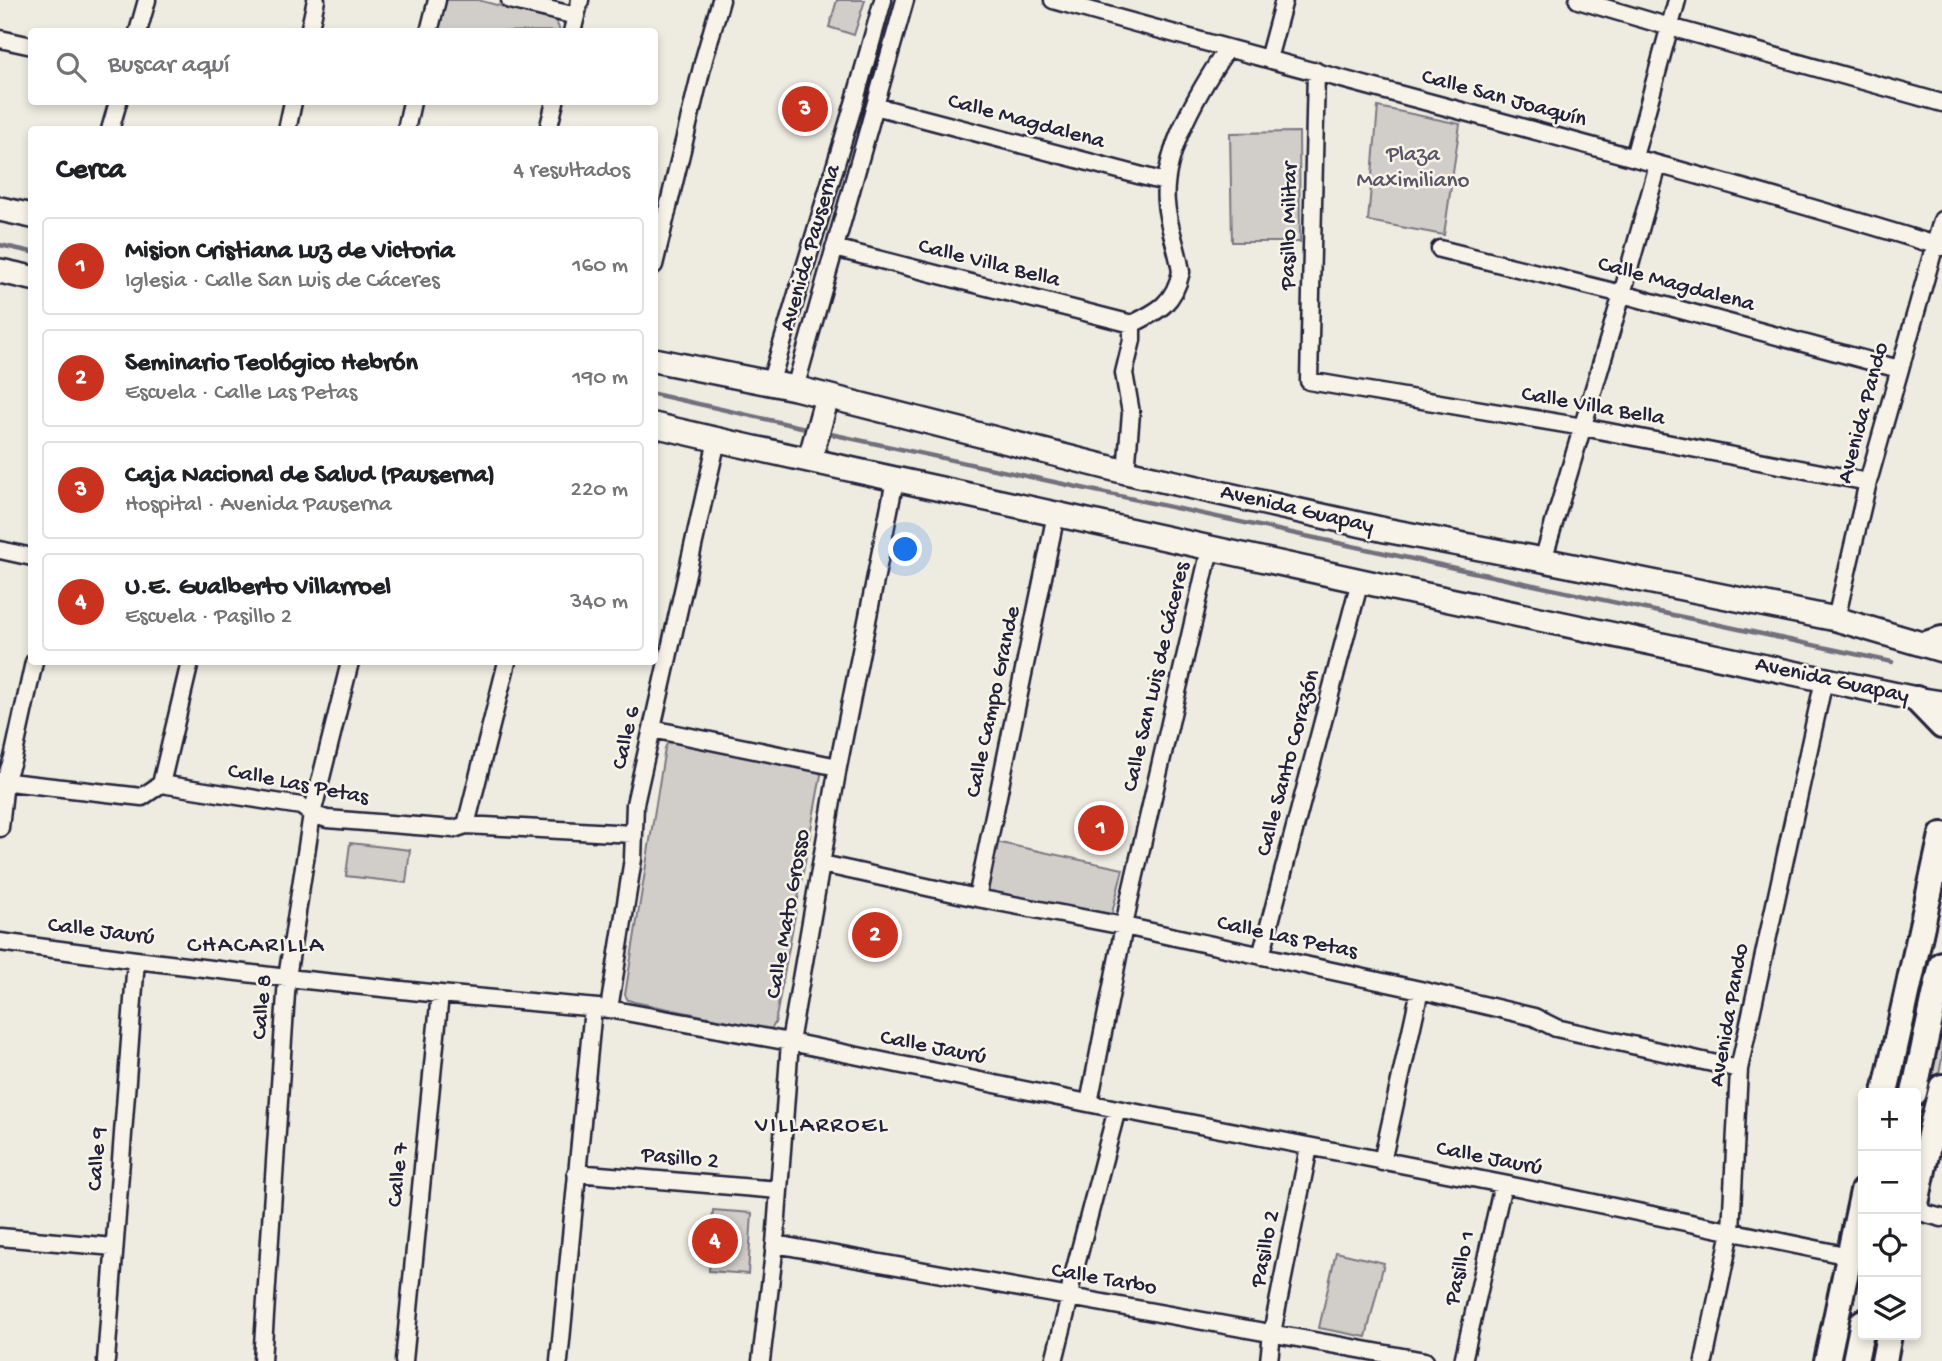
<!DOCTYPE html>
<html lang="es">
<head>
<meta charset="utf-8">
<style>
  :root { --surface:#fff; --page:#f6f6f6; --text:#202124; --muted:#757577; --line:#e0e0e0; --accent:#c8321e }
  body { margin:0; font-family:"Gochi Hand",sans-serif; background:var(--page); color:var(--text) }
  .controls { position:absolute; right:21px; bottom:21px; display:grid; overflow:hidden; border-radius:7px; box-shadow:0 4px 10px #0003 }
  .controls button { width:63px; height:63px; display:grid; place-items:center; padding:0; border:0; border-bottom:2px solid var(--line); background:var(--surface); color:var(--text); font:35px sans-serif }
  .you { position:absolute; left:906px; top:550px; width:24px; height:24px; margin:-18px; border:5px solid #fff; border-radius:50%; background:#1a73e8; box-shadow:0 0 0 10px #1a73e833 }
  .badge { display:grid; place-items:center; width:46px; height:46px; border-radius:50%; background:var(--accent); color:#fff; font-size:23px; font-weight:700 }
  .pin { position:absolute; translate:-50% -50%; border:4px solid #fff; box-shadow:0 2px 7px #0006 }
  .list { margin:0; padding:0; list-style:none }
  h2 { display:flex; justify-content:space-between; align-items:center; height:91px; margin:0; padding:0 28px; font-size:30px }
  h2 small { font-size:23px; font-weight:400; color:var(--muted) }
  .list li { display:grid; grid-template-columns:46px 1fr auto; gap:21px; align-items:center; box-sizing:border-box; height:98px; margin:0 14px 14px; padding:0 14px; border:2px solid var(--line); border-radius:7px }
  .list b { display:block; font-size:26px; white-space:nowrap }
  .list p { margin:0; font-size:23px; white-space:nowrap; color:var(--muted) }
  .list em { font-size:23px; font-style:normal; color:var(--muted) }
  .icon { flex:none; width:38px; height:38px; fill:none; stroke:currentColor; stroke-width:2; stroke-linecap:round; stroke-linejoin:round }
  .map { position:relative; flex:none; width:1942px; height:1361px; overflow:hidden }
  .search { position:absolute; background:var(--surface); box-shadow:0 4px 10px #0003; left:28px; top:28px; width:630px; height:77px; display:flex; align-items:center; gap:18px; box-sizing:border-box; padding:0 24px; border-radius:7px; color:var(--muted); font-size:26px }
  .panel { position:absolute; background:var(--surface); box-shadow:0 4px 10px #0003; left:28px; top:126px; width:630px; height:539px; border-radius:7px }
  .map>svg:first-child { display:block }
  .green { fill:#d1cdc9; stroke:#7a7882; stroke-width:2 }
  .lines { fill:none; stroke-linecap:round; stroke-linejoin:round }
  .stream { stroke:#716f7b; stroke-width:4.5 }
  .street-casing { stroke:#22223b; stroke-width:21 }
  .secondary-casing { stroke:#22223b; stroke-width:28 }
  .primary-casing { stroke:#22223b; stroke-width:30 }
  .street { stroke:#f7f3e8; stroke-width:16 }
  .secondary { stroke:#f7f3e8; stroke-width:23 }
  .primary { stroke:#f7f3e8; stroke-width:24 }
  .labels { text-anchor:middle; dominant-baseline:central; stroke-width:5; stroke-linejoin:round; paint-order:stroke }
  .street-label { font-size:23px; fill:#22223b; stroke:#f7f3e8 }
  .park-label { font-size:23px; fill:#575566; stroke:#f7f3e8 }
  .neighbourhood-label { font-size:24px; letter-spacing:2px; fill:#22223b; stroke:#f7f3e8 }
</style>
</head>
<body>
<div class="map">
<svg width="1942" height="1361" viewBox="0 0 1942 1361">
  <rect width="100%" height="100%" fill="#eeebe1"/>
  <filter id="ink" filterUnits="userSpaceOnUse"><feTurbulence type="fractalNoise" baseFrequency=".0143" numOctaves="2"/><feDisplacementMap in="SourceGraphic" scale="14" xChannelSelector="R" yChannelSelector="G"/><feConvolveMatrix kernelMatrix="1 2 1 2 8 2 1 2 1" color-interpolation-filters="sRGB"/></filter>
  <g filter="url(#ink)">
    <!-- green -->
    <path class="green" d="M 444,0 L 478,0 L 556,21 L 560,31 L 435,32 Z
      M 837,0 L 865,0 L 854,35 L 829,27 Z
      M 1378,107 L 1460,124 L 1444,235 L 1368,221 Z
      M 1299,132 L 1300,242 L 1232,242 L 1230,133 Z
      M 672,741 L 819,771 L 821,775 L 775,1023 L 772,1028 L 768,1029 L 634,1002 L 628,1000 L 625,995 L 665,748 L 667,744 Z
      M 996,842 L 1123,869 L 1112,913 L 1108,916 L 994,896 L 989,891 L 987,885 Z
      M 350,843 L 410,850 L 406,883 L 346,876 Z
      M 1942,991 L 1942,1059 L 1935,1093 L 1916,1141 L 1916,1116 Z
      M 713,1210 L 752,1213 L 748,1274 L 709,1271 Z
      M 1336,1252 L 1384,1263 L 1366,1337 L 1319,1328 Z"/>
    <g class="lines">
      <!-- stream -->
      <path class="stream" d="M 0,245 L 32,252
        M 654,394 L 810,429
        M 826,433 L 1892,662"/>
      <defs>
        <path id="street" d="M 510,0 L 576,16
          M 1053,0 C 1349,84 1648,156 1942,247
          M 1578,0 L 1670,27 L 1942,103
          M 138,32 L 147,0
          M 309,32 L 316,0
          M 429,32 L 437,0
          M 572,32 L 580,0
          M 0,39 L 32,46
          M 1268,59 L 1284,0
          M 1316,71 L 1309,381 L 1583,427 L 1868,482
          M 875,106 L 1165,182
          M 110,130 L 118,102
          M 287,130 L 293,102
          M 406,130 L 412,102
          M 548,130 L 555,102
          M 1634,157 L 1677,0
          M 834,248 L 1132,324
          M 1440,249 L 1622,294 L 1899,369
          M 654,265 L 704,59 L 721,0
          M 770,384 L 855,100 L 883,0
          M 795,388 L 905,0
          M 1126,472 L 1131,413 L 1124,373 L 1132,340 L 1132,324 C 1159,311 1174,303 1181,272 C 1178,249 1168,227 1166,203 C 1161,153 1200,89 1227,49
          M 0,550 L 32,557
          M 1543,560 L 1622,294 L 1658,165
          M 1836,619 L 1868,482 L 1942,220
          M 652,729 L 838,767
          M 0,781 L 142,797 L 161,784 L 301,806 L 312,814 L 327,819 L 454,829 L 466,825 L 633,834
          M 161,784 L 190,662
          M 466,825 L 507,662
          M 0,828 L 5,781 L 13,758 L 34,662
          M 822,864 L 977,898 L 1124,926 L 1420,990 L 1534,1017 L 1556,1028 L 1739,1069
          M 977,898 L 1056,514
          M 0,942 L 136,960 L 287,978 L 440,994 L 609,1009 L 790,1042 L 1117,1109 L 1503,1184 L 1849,1256
          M 1261,956 L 1360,581
          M 609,1009 L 633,859 L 635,804 L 717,440
          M 1089,1103 L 1129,901 L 1210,549
          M 1382,1162 L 1420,990
          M 576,1173 L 779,1190
          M 1916,1211 L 1942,1218
          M 0,1237 L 114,1247
          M 775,1244 L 1425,1361
          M 106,1361 L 136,960
          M 262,1361 L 287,978 L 312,814 L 350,662
          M 404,1361 L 440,994
          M 559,1361 L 593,1008
          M 761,1361 L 775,1244 L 790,1042 L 838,767 L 895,480
          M 1054,1361 L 1070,1297 L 1071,1284 L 1117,1109
          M 1269,1361 L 1272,1333 L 1309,1147
          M 1463,1361 L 1503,1184
          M 1704,1361 L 1731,1231 L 1739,1069 L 1824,680"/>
        <path id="secondary" d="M 0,209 L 32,216
          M 0,271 L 32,278
          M 654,360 L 795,388 L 1126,472 L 1385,530 L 1543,560 L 1836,619 L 1942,650
          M 654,425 C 789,457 925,485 1060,515 C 1345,578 1630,640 1916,699 L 1942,703
          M 810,459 L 827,397"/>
        <path id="primary" d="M 1926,644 L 1942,639
          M 1916,699 L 1942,726
          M 1885,1093 L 1942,835
          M 1914,1093 L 1942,964
          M 1916,1204 L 1931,1130 L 1942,1087
          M 1827,1361 L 1863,1191
          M 1855,1361 L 1863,1322
          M 1884,1361 L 1889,1335"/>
      </defs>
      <!-- street casing -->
      <use href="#street" class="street-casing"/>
      <!-- secondary casing -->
      <use href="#secondary" class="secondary-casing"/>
      <!-- primary casing -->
      <use href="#primary" class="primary-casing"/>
      <!-- street -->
      <use href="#street" class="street"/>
      <!-- secondary -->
      <use href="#secondary" class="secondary"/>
      <!-- primary -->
      <use href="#primary" class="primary"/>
    </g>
  </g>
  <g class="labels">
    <!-- street labels -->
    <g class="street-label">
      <text transform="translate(1504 99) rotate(15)">Calle San Joaquín</text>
      <text transform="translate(1026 122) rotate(15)">Calle Magdalena</text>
      <text transform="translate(1290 226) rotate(-89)">Pasillo Militar</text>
      <text transform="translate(811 248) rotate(-74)">Avenida Pauserna</text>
      <text transform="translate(989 264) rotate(14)">Calle Villa Bella</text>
      <text transform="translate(1676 285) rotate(15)">Calle Magdalena</text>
      <text transform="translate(1593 407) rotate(10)">Calle Villa Bella</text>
      <text transform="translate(1864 413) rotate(-75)">Avenida Pando</text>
      <text transform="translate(1297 510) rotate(13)">Avenida Guapay</text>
      <text transform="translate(1157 677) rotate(-77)">Calle San Luis de Cáceres</text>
      <text transform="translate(1832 681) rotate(12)">Avenida Guapay</text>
      <text transform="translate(994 702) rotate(-78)">Calle Campo Grande</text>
      <text transform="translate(627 738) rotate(-77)">Calle 6</text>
      <text transform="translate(1289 763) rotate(-75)">Calle Santo Corazón</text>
      <text transform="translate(298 785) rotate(11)">Calle Las Petas</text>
      <text transform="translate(789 914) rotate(-80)">Calle Mato Grosso</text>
      <text transform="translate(101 932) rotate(7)">Calle Jaurú</text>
      <text transform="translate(1287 938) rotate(12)">Calle Las Petas</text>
      <text transform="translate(263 1007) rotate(-85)">Calle 8</text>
      <text transform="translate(1730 1015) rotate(-80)">Avenida Pando</text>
      <text transform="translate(933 1048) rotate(11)">Calle Jaurú</text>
      <text transform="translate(98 1159) rotate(-86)">Calle 9</text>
      <text transform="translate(680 1159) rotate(5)">Pasillo 2</text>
      <text transform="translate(1489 1159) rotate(11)">Calle Jaurú</text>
      <text transform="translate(399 1175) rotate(-84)">Calle 7</text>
      <text transform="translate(1266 1249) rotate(-79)">Pasillo 2</text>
      <text transform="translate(1461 1268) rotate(-77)">Pasillo 1</text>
      <text transform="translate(1104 1280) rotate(10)">Calle Tarbo</text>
    </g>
    <!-- park labels -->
    <g class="park-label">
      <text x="1413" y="155">Plaza<tspan x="1413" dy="26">Maximiliano</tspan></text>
    </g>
    <!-- neighbourhood labels -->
    <g class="neighbourhood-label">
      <text x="256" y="946">CHACARILLA</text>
      <text x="822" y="1126">VILLARROEL</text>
    </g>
  </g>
</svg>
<div class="controls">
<button>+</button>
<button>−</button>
<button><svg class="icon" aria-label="locate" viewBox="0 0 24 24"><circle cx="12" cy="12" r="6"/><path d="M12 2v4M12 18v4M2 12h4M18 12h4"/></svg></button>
<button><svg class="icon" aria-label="layers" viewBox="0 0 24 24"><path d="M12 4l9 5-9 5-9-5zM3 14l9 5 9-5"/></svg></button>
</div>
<div class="you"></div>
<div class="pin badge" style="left:1101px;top:828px">1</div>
<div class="pin badge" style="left:875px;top:935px">2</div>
<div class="pin badge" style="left:805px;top:109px">3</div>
<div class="pin badge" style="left:715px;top:1241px">4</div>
<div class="search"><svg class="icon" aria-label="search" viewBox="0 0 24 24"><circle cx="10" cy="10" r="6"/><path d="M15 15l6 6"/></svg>Buscar aquí</div>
<section class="panel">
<h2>Cerca<small>4 resultados</small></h2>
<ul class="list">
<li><span class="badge">1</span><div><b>Mision Cristiana Luz de Victoria</b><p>Iglesia · Calle San Luis de Cáceres</p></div><em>160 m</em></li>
<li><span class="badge">2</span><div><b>Seminario Teológico Hebrón</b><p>Escuela · Calle Las Petas</p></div><em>190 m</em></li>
<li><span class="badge">3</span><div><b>Caja Nacional de Salud (Pauserna)</b><p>Hospital · Avenida Pauserna</p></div><em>220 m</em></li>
<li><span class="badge">4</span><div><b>U.E. Gualberto Villarroel</b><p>Escuela · Pasillo 2</p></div><em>340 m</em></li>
</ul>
</section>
</div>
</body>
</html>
